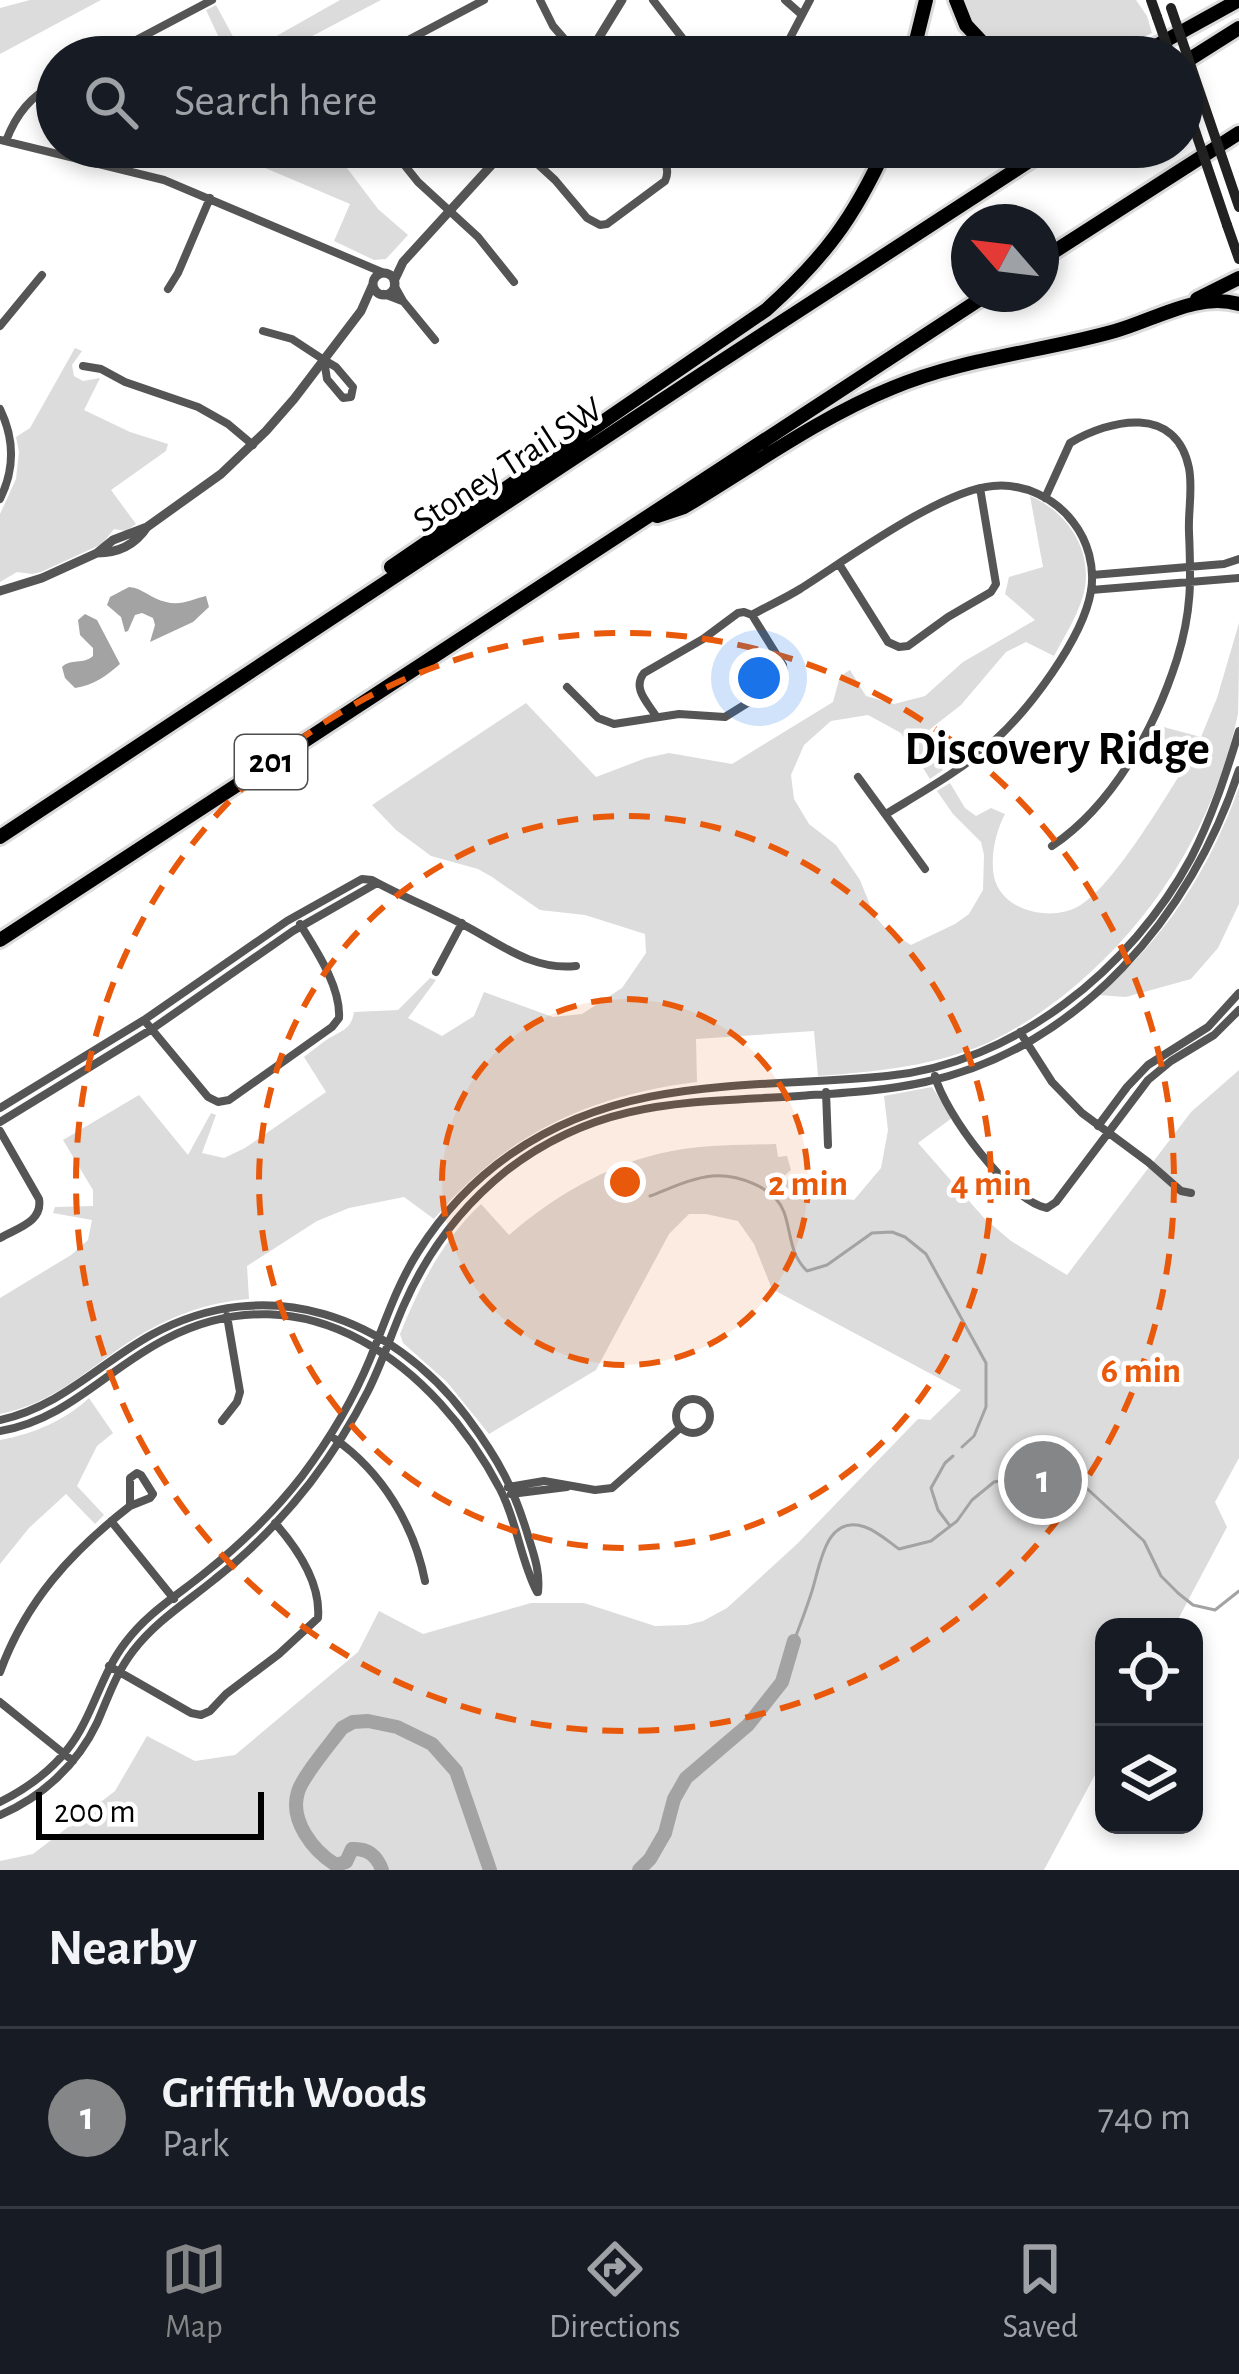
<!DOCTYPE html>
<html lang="en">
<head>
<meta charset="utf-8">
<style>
  :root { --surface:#171b24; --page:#242831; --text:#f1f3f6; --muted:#9ea1a6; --line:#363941; --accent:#858687 }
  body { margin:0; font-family:"Alegreya Sans",sans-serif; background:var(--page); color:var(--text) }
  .controls { position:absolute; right:36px; bottom:36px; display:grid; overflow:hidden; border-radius:24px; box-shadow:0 6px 18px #0003 }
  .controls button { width:108px; height:108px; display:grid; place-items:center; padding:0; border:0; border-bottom:3px solid var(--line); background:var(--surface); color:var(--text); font:60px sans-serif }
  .compass { position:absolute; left:951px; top:204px; width:108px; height:108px; border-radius:50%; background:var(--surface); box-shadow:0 6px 18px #0003; rotate:298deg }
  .scale { position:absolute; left:36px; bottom:30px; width:228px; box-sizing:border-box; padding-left:12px; border:6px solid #000; border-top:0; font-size:33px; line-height:42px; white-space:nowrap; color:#000; -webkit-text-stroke:9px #fff; paint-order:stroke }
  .you { position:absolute; left:759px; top:678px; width:42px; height:42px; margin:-30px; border:9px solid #fff; border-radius:50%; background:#1a73e8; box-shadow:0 0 0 18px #1a73e833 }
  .badge { display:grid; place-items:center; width:78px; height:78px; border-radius:50%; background:var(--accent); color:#fff; font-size:39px; font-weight:700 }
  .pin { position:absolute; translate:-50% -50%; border:6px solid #fff; box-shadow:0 3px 12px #0006 }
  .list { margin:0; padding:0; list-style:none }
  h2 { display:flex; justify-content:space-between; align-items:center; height:156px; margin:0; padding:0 48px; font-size:51px }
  h2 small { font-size:39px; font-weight:400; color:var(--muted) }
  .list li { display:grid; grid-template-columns:78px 1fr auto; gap:36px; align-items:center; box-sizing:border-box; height:180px; padding:0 48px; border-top:3px solid var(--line) }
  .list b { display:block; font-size:45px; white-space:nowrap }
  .list p { margin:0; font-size:39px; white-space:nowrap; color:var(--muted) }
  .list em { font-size:39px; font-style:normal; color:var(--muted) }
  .icon { flex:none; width:66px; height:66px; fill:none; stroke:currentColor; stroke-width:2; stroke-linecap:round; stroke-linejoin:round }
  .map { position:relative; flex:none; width:1239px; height:1870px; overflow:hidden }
  .search { position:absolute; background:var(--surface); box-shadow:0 6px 18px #0003; left:36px; right:36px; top:36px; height:132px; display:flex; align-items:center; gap:30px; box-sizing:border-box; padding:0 42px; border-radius:66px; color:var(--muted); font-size:45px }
  .sheet { height:336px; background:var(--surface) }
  nav { display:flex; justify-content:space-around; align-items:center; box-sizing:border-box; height:168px; border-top:3px solid var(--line); background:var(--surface); font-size:33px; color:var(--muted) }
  nav a { display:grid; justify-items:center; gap:6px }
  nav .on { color:var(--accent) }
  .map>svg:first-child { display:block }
  .green { fill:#dcdcdc }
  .water { fill:#a3a3a3 }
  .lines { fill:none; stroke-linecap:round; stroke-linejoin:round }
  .stream { stroke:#a3a3a3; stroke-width:3 }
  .river { stroke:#a3a3a3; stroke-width:14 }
  .motorway-casing { stroke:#dbdbdb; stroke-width:20 }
  .minor { stroke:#555; stroke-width:8 }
  .tertiary { stroke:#555; stroke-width:9 }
  .secondary { stroke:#222; stroke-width:10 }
  .motorway { stroke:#000; stroke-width:14 }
  .secondary-bridge { stroke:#222; stroke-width:10 }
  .ring { fill:none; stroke:#e8590c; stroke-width:6; stroke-dasharray:21 15 }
  .labels { text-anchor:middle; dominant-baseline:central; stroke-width:9; stroke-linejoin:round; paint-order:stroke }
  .shield { fill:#fff; stroke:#4c4c4c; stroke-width:3 }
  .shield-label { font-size:33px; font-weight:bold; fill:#000 }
  .street-label { font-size:36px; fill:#000; stroke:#fff }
  .district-label { font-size:48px; font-weight:bold; fill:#000; stroke:#fff }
  .centre { fill:#e8590c; stroke:#fff; stroke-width:6 }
  .ring-label { font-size:36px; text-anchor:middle; font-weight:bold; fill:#e8590c; stroke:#fff; stroke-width:9; stroke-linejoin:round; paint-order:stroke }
</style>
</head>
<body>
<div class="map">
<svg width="1239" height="1870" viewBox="0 0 1239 1870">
  <rect width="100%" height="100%" fill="#fff"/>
  <!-- green -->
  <path class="green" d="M 30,0 L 101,0 L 0,54 L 0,8 Z
    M 340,0 L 381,0 L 297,44 L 291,57 L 228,57 L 206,10 L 216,5 L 243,55 Z
    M 965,0 L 1136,0 L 1147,16 L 1152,33 L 1133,42 L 1134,47 L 1115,57 L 1012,57 L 994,45 L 976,24 Z
    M 216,147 L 331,147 L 378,209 L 408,235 L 386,259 L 374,260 L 334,241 L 350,204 Z
    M 75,348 L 82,351 L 72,365 L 74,376 L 83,381 L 100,378 L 84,410 L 130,432 L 168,444 L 166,451 L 111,490 L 136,524 L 126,531 L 114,529 L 102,544 L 41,572 L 32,574 L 17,572 L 0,582 L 0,514 L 16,479 L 19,452 L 16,437 L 30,428 Z
    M 1030,496 C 1069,512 1095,554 1083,596 C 1077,617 1064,637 1054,656 L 1026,642 L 1006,652 L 961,705 L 920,737 L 943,770 L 930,779 L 901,733 L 868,715 L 831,721 L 804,745 L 791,775 L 794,799 L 809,824 L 836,845 L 860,880 L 874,915 L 886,929 L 911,945 L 955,924 L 969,914 L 983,890 L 984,855 L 981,842 L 953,814 L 937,791 L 950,783 L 965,808 L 976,816 L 991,808 L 1005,814 C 996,831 990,856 994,877 C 1002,912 1052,922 1079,906 C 1115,885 1167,794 1191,757 L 1153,731 L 1156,725 L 1201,737 L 1217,698 L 1239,623 C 1239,651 1239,685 1238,714 C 1214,826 1153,924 1064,995 C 1038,1015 1010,1034 978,1047 C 926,1067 873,1072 818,1076 L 814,1031 L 696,1039 L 697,1082 C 590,1095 504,1135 434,1219 L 404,1197 L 349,1208 L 317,1221 L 247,1266 L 249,1299 C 207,1302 168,1317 132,1340 C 89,1368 53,1404 0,1414 L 0,1298 L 71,1255 L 88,1240 L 92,1220 L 53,1213 L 55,1207 L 93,1206 L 93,1190 L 63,1140 L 139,1095 L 188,1155 L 211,1113 L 216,1115 L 202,1153 L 224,1158 L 245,1148 L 326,1092 L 304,1057 C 312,1051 320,1044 328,1039 C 342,1030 351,1030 354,1012 L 398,1010 L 430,978 L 436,980 L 408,1018 L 442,1036 L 474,1016 L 484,992 L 553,1017 L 582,1014 L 622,988 L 646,953 L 645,934 L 585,915 L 540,910 L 492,877 L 478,869 L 431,856 L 396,830 L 372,805 L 526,703 L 596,777 L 646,758 L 669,753 L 732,764 L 833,702 L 840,676 L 850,670 L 866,696 L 894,704 L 925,696 L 963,662 L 1035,620 L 1005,594 L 1009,577 L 1043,567 Z
    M 1239,787 L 1239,904 L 1218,948 L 1191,979 L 1126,997 L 1098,995 C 1165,939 1210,869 1239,787 Z
    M 1239,1070 L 1239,1458 L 1215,1502 L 1227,1527 L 1174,1627 L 1104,1627 L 1104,1758 L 1044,1870 L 0,1870 L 0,1861 L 33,1854 L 115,1791 L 147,1736 L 195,1761 L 235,1755 L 358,1652 L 379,1611 L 423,1634 L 531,1603 L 584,1603 L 655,1626 L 687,1625 L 703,1621 L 727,1608 L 797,1544 L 918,1419 L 930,1420 L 961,1390 L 772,1289 L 754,1244 L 738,1221 L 706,1214 L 689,1214 L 669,1234 L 596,1370 L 489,1434 L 447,1382 L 403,1343 L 400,1334 C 420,1285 442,1241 481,1204 L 509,1235 C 559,1192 617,1159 683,1149 C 713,1145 745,1145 776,1144 L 778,1157 L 787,1156 L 791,1170 L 783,1177 L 812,1195 L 854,1200 L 881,1168 L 888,1130 L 884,1096 L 932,1087 L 952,1118 L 918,1143 L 984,1218 L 1011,1241 L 1067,1275 L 1191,1112 Z
    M 89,1398 L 113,1433 L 97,1446 L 77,1486 L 104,1515 L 95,1524 L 66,1494 L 29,1528 L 0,1564 L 0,1440 C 33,1434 64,1421 89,1398 Z"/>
  <!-- water -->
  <path class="water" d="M 129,587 C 143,588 151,599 166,602 C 181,606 193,599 206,596 L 209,607 L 193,622 L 150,642 L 155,625 L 153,618 L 142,613 L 135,615 L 128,631 L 125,632 L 121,617 L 107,605 L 110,597 Z
    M 85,614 L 97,620 L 120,664 C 108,675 92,686 75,688 L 65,678 L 62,667 C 71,658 83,665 93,656 L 93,648 L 80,635 L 78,620 Z"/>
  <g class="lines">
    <!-- stream -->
    <path class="stream" d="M 650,1196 C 669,1189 691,1178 712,1176 C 737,1174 775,1187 784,1212 C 792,1235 789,1253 807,1271 L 827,1265 L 872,1233 L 892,1232 L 905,1237 L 926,1254 L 986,1363 L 986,1407 L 974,1436 L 962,1447
      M 950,1526 L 938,1510 L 931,1488 L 945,1463 L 953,1456
      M 794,1641 C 800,1625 806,1610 811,1594 C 820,1569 824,1513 865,1527 C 877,1531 889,1542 899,1549 L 931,1541 L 957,1521 L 972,1500 L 994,1482 L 1021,1477 L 1082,1484 L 1144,1541 L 1161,1576 L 1178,1593 L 1193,1605 L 1215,1610 L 1239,1591"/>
    <!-- river -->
    <path class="river" d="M 382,1870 C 377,1856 368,1848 352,1849 L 346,1862 L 336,1865 C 313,1851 289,1820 298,1792 C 302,1777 331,1743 342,1728 L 353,1722 L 368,1721 L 397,1727 L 432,1744 L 456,1771 L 490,1870
      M 639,1870 L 650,1859 L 665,1833 L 674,1799 L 686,1778 L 748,1725 L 782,1682 L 794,1641"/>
    <defs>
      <path id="motorway" d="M 956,0 L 966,25 L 996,57
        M 912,57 L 926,0
        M 1136,57 L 1239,0
        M 1182,64 L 1239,28
        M 1041,260 L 1239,133
        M 1197,299 L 1239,278
        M 657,516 L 684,507 C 751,467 820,417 892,388 C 963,358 1041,352 1115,331 C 1155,320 1197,292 1239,304
        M 391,567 L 766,310 C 824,258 854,218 886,147
        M 0,837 L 703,373 L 1051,147
        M 0,940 L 988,294"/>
    </defs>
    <!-- motorway casing -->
    <use href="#motorway" class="motorway-casing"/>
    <!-- minor -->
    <path class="minor" d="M 540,0 L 553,26 L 580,57
      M 653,0 L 697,57
      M 785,0 L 802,15
      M 104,57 L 212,0
      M 376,57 L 484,0
      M 780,57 L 810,0
      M 0,140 L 164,180 L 384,273
      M 6,141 C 16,114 31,96 57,82
      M 390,147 L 418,182 L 478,237 L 514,282
      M 519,147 L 555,180 L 587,218 L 600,225 L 607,224 L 665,181 C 672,166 661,158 652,147
      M 394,285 L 403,301 L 435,340
      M 168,289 L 178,273 L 210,198
      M 384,294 L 402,301
      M 0,326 L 42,275
      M 263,331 L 292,339 L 324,360
      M 324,360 L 336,367 L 353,387 L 351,397 L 343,398 L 327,379 Z
      M 83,366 L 101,369 L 125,382 L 198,407 L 228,424 L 253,445
      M 0,409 C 15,440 15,469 0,499
      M 1045,498 L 1070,443 C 1110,419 1176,404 1189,468 C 1193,489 1188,511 1189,532 C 1191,580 1192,611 1177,659 C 1155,728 1113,805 1052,846
      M 839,564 L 888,642 L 899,647 L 908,646 L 948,617 L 991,592 L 996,584 L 980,488
      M 1092,575 L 1224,564 L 1239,559
      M 1091,590 L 1239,578
      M 752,615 C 767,606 784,599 800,589 C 846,560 941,490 993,486 C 1024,483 1055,498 1073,522 C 1088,541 1095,567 1091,591 C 1083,639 1028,711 992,743 C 960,771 922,792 886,814
      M 567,687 L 598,718 L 614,724 L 679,714 L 725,717 L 778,684 L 784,676 L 783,665 L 752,615
      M 656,716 C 647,702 632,688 644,673 L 703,639 L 738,613 L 744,612 L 752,615
      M 858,777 L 925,869
      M 436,972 L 462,923
      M 144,1020 L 208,1097 L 218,1102 L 229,1100 L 332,1027 L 339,1018 C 341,987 316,950 300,924
      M 1020,1032 L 1052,1082 L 1082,1113 L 1148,1162 L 1181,1191 L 1191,1193
      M 935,1076 C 944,1112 1010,1202 1047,1208 L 1056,1202 L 1148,1080 L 1171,1061 L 1214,1035 L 1239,1010
      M 826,1092 L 828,1145
      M 0,1108 L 144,1020 L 287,921 L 362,879 L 372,880 C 401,896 431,908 460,923 C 498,942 531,971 576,966
      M 0,1122 L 152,1029 L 293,931 L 377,883
      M 1098,1126 L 1127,1087 L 1148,1065 L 1208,1027 L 1239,993
      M 0,1131 L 39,1199 C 43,1222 17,1228 0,1238
      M676 1416a17 17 0 1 1 34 0a17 17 0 1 1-34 0Z
      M 0,1420 C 60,1407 99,1364 151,1335 C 267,1271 391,1316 467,1417 C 499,1460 514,1488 529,1539 C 535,1558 540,1573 538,1592
      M 222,1421 L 237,1402 L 240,1392 L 227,1316
      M 0,1431 C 67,1420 108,1368 166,1339 C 307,1266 435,1366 500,1489 C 517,1521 520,1559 537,1592
      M 335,1439 C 382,1472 414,1525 425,1581
      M 137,1473 L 141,1475 L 153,1494 L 150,1498 L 130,1506 L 130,1478 Z
      M 508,1487 L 544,1481 L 595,1490 L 612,1488 L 680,1428
      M 511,1494 L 567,1487
      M 111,1521 L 174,1599
      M 109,1666 L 191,1713 L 201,1715 L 210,1711 L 226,1694 L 279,1654 L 318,1618 C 321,1583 297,1548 275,1523
      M 0,1672 C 26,1601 71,1552 130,1506
      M 0,1702 L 73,1761
      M 0,1802 C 36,1784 66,1760 84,1723 C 98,1696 106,1668 125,1643 C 147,1613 178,1595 206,1572 C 241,1544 274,1512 302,1476 C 329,1440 353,1400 370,1359 C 385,1322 397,1285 418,1252 C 442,1214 475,1179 511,1154 C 626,1074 755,1089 887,1076 C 1014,1064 1132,968 1191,858 C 1212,817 1226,774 1239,731
      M 0,1815 C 42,1797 77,1765 97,1723 C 108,1698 116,1673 133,1651 C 156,1621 187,1602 215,1579 C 251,1551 282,1519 310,1483 C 332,1454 352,1423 368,1391 C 382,1363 391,1335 403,1307 C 426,1254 461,1207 506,1171 C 600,1098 688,1103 799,1096 C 841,1093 884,1091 925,1082 C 1079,1049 1192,915 1239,770"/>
    <!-- tertiary -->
    <path class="tertiary" d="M 587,57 L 622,0
      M373 284a11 11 0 1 1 22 0a11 11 0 1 1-22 0Z
      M 394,281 L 403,262 L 508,147
      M 97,553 C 119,553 135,545 147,527
      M 0,591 L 42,578 L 97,553 L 113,540 L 147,527 L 221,474 L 266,431 L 294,399 L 361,311 L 373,284"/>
    <!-- secondary -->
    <path class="secondary" d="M 1151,0 L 1157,17
      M 1227,225 L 1239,259"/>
    <!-- motorway -->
    <use href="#motorway" class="motorway"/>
    <!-- secondary-bridge -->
    <path class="secondary-bridge" d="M 1171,8 L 1239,207
      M 1157,17 L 1171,57
      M 1182,92 L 1227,225"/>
  </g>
  <!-- distance rings -->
  <circle cx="625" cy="1182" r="183" fill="#e8590c" fill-opacity=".12"/>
  <g class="ring">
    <circle cx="625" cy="1182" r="183"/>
    <circle cx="625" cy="1182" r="366"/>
    <circle cx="625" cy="1182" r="549"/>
  </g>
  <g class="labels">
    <!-- shield labels -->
    <rect class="shield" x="235" y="735" width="72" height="54" rx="9"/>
    <g class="shield-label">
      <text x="271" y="762">201</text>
    </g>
    <!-- street labels -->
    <g class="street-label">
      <text transform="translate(508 465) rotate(-33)">Stoney Trail SW</text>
    </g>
    <!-- district labels -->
    <g class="district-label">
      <text x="1057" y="750">Discovery Ridge</text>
    </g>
  </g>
  <circle cx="625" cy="1182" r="18" class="centre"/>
  <g class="ring-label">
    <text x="808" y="1195">2 min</text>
    <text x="991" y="1195">4 min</text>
    <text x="1141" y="1382">6 min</text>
  </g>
</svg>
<div class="controls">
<button><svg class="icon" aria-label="locate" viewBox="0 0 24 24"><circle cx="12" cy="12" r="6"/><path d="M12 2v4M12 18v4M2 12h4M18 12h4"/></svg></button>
<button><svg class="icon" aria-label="layers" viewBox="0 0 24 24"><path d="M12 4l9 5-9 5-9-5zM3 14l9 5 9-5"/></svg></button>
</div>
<svg class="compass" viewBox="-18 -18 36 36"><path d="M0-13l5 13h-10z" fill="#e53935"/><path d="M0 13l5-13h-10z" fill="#9ea1a6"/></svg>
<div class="scale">200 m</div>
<div class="you"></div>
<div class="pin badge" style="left:1043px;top:1480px">1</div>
<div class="search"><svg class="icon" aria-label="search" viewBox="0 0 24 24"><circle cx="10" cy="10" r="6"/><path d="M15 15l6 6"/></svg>Search here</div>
</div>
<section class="sheet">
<h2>Nearby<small></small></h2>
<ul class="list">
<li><span class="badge">1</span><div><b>Griffith Woods</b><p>Park</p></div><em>740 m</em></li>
</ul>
</section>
<nav>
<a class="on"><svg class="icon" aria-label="map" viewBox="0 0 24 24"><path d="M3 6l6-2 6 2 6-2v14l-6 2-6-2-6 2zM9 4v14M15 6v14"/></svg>Map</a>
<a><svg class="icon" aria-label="directions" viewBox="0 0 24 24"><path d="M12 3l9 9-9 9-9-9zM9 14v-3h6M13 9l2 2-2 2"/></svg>Directions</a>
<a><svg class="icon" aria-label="saved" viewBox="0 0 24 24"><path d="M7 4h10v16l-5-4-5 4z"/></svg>Saved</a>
</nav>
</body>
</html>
